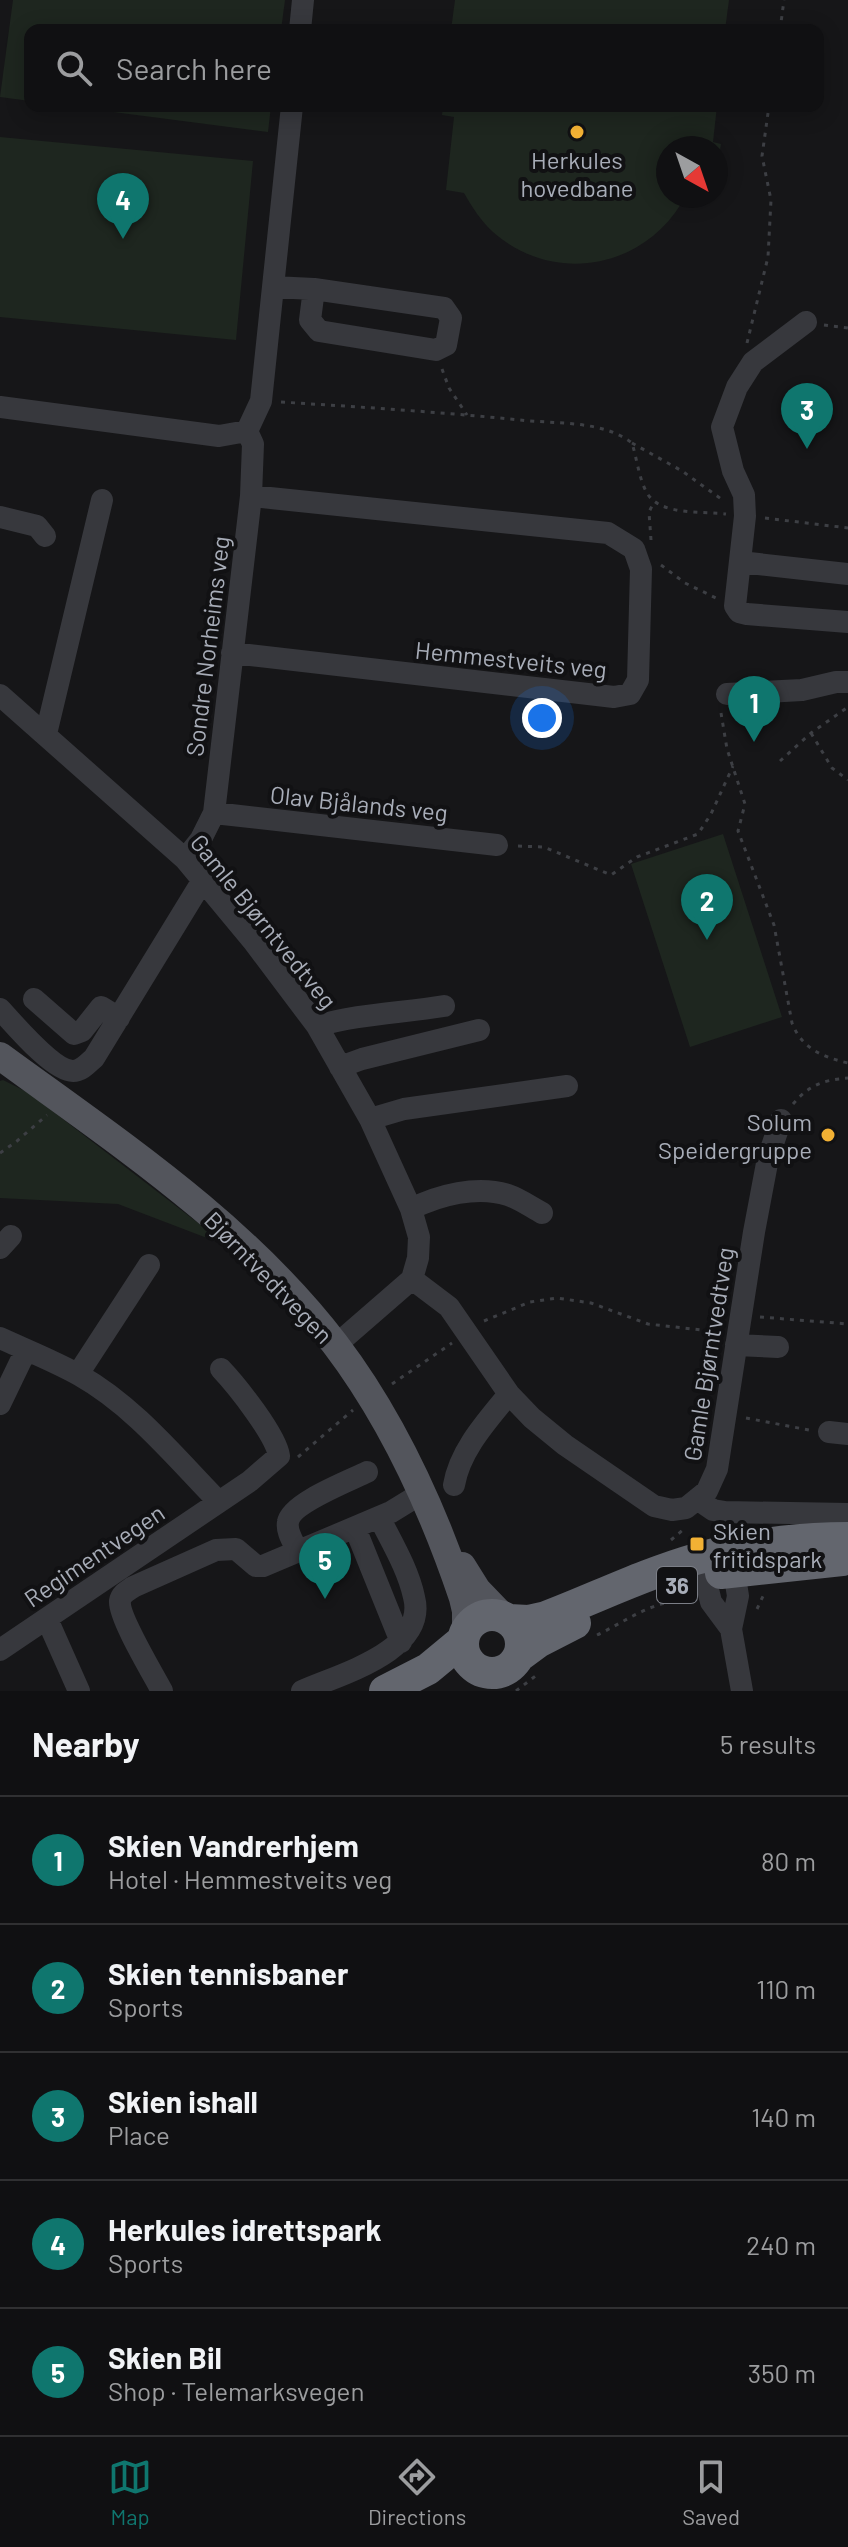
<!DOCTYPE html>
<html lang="en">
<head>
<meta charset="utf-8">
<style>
  :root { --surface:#101012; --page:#1e1e20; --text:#f1f3f6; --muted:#9c9d9f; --line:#303032; --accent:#0f766e }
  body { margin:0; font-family:Barlow,sans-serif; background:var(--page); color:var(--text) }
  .compass { position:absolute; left:656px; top:136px; width:72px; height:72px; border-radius:50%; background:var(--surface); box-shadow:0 4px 20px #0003; rotate:140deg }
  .you { position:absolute; left:542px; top:718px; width:28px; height:28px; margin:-20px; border:6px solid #fff; border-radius:50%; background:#1a73e8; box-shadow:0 0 0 12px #1a73e833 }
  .badge { display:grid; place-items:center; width:52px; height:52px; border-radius:50%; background:var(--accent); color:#fff; font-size:26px; font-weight:700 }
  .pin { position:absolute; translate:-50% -66px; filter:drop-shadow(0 2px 4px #0008) }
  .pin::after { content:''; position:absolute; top:42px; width:28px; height:24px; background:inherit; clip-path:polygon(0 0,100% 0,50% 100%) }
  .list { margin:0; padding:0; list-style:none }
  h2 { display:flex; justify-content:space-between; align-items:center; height:104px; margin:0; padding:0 32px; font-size:34px }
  h2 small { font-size:26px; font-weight:400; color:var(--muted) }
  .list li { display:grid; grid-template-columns:52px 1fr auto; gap:24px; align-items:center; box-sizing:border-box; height:128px; padding:0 32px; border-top:2px solid var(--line) }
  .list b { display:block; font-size:30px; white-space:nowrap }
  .list p { margin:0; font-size:26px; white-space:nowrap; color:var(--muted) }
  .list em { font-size:26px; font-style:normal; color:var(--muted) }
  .icon { flex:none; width:44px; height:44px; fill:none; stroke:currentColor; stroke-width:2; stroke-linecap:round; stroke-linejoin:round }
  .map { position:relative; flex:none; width:848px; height:1691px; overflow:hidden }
  .search { position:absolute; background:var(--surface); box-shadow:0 4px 20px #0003; left:24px; right:24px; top:24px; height:88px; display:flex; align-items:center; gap:20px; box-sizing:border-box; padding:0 28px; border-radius:16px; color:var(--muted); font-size:30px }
  .sheet { height:744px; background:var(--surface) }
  nav { display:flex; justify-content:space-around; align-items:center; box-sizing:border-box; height:112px; border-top:2px solid var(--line); background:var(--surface); font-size:22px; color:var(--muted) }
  nav a { display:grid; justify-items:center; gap:4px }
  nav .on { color:var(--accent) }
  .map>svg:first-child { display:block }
  .green { fill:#1e261f }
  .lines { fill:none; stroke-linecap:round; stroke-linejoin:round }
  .path { stroke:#3d3f44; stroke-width:3; stroke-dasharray:4 6; stroke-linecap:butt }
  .minor { stroke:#37383d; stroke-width:22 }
  .major { stroke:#53555c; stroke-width:28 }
  .highway { stroke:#63666e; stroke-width:32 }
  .poi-dot { fill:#f2b134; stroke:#111113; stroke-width:3 }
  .labels { text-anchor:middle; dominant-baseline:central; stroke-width:8; stroke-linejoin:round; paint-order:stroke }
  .shield { fill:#111113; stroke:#7b7e86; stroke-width:2 }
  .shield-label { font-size:22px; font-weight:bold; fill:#a8adb8 }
  .poi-label { font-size:24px; fill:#a8adb8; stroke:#111113 }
  .street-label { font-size:24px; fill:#a8adb8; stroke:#111113 }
</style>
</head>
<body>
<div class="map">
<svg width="848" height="1691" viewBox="0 0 848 1691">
  <rect width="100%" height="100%" fill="#161618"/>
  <!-- green -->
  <path class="green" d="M 13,0 L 285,0 L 281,30 L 30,30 L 30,101 L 0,97 Z
    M 455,0 L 729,0 L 725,30 L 451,30 Z
    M 67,106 L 271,106 L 268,132 Z
    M 443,106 L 717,106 L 713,142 L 721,144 L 718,162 L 716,162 L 716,148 L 668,148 L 668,196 L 692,196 L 691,205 L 681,204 C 640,270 552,284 493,232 C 481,221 472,207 464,193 L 446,190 L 454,117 L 442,115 Z
    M 0,137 L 253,161 L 236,340 L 0,317 Z
    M 723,834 L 782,1017 L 690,1047 L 631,864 Z
    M 3,1080 L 29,1093 L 228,1246 L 118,1204 L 0,1198 L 0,1081 Z"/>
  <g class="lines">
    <!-- path -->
    <path class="path" d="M 780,30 L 784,0
      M 824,325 L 848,328
      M 747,343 L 768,257 L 771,200 L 762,156 L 769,106
      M 442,369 L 449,388 L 467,415
      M 281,402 C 361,407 440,412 520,420 C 555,424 603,420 632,443 C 637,459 639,479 647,493 C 660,516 703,511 726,514
      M 632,443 L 682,471 L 724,501
      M 765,518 L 848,528
      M 651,540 L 649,512 L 654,502
      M 661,565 L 685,583 L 716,598
      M 721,713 L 727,749 L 745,804 L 738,831 L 774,925 L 792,1023 C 802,1049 823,1057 848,1063
      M 811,733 L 832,768 L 848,780
      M 780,761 L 811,733 L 848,707
      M 518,846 L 544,847 L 611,875 L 637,857 L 698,834 L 711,814 L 733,766
      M 793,1104 C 809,1085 823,1080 848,1078
      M 0,1153 L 17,1141 L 47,1115
      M 760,1317 L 848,1324
      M 484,1321 L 530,1302 L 557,1298 L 591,1303 L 648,1324 L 719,1332
      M 392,1384 L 452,1343
      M 746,1418 L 809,1430
      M 298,1457 L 353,1410
      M 671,1540 L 684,1529
      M 757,1609 L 764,1594
      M 597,1635 C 625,1622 657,1597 690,1601
      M 516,1691 L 538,1674"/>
    <!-- minor -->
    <path class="minor" d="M 300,30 L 303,0
      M 273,287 L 314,289 L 444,308 L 451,318 L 446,345 L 436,350 L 319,331 L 310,320 L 314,289
      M 806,322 L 753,362 L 737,387 L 722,427 L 733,471 L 744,495 L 745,516 L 735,606 L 739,612 L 747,614 L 848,622
      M 0,407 L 219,436 L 247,431
      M 247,431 L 261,401 L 292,106
      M 0,517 L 37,526 L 45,536
      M 740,562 L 848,574
      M 232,653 L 614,697 L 630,694 L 638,680 L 641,569 L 634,549 L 608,533 L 251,496
      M 727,694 L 802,690 L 836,682 L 848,682
      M 0,695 L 185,859 L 253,941 L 317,1026 L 370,1119 L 411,1209 L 419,1237 L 418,1258 L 412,1279 L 336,1345
      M 46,734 L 102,500
      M 214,813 L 497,845
      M 185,859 L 201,839 L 214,813 L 251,496 L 253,444 L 247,431
      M 34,999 L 74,1034 L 82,1031 L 101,1007 L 119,1018
      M 0,1009 C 14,1024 53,1071 73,1071 C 82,1071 88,1063 94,1058 L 203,880
      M 317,1026 C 358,1014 401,1013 444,1006
      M 340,1067 L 362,1059 L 479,1030
      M 370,1119 L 404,1109 L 567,1086
      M 411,1209 C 439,1195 477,1185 508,1195 C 520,1199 531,1207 542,1213
      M 0,1248 L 11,1236
      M 412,1279 L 449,1307 L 509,1394 L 532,1418 L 565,1445 L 654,1506 L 672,1510 L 686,1508 L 707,1491 L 717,1469 L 754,1232 L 768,1158 L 781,1120
      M 0,1338 C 26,1350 54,1361 79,1375 C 134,1406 175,1457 218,1501
      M 736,1345 L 778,1347
      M 78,1374 L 149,1265
      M 0,1404 L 26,1350
      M 829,1432 L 848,1434
      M 454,1485 C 460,1450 487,1421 509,1394
      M 697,1499 L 713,1510 L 725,1512 L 848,1514
      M 355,1528 L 401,1642
      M 298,1552 C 294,1543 286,1532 288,1522 C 291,1503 349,1481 367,1472
      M 47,1619 L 79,1691
      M 731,1629 L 711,1602 L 705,1577 L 716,1554 L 734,1571 L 738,1596 L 731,1629 L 742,1691
      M 0,1650 L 250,1481 L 279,1456 C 276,1435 237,1386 221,1369
      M 162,1691 C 153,1674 118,1616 120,1601 C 121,1594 127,1591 133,1587 L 216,1550 L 236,1549 L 256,1566 L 263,1566 L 391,1512 L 422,1493
      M 302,1691 C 340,1674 428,1651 414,1597 C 408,1569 392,1543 379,1517"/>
    <!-- major -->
    <path class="major" d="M 0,1056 C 119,1143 245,1226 335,1344 C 392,1419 433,1509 463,1598 L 466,1611 L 466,1631
      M 462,1566 L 477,1590 L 502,1616"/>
    <!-- highway -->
    <path class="highway" d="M 721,1573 L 842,1560
      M463 1644a29 29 0 1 1 58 0a29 29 0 1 1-58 0Z
      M 509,1620 L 528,1621 L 546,1617 C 596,1598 644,1574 696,1559 C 745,1545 797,1538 848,1538
      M 519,1656 L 538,1642 L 575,1623
      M 385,1691 L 428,1669 L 463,1640"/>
  </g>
  <!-- markers -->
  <g class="poi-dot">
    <circle cx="577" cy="132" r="8"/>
    <circle cx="828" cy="1135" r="8"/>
    <rect x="689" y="1536" width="16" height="16" rx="4"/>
  </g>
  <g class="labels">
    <!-- shield labels -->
    <rect class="shield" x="657" y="1567" width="40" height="36" rx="6"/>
    <g class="shield-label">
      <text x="677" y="1585">36</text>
    </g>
    <!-- poi labels -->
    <g class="poi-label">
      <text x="577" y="159">Herkules<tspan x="577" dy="28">hovedbane</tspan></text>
      <text x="812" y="1121" text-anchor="end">Solum<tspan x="812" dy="28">Speidergruppe</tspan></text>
      <text x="713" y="1530" text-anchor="start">Skien<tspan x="713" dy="28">fritidspark</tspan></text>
    </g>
    <!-- street labels -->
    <g class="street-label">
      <text transform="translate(207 646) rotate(-83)">Sondre Norheims veg</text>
      <text transform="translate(511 659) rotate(6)">Hemmestveits veg</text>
      <text transform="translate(359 803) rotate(6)">Olav Bjålands veg</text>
      <text transform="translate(264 921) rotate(51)">Gamle Bjørntvedtveg</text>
      <text transform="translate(269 1277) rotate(46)">Bjørntvedtvegen</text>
      <text transform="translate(708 1354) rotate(-81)">Gamle Bjørntvedtveg</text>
      <text transform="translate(94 1555) rotate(-34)">Regimentvegen</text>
    </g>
  </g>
</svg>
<svg class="compass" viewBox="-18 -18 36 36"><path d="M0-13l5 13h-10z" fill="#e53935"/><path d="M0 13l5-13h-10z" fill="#9c9d9f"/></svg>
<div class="you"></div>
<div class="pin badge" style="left:754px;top:742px">1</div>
<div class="pin badge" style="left:707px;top:940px">2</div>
<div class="pin badge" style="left:807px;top:449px">3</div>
<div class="pin badge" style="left:123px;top:239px">4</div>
<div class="pin badge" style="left:325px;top:1599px">5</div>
<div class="search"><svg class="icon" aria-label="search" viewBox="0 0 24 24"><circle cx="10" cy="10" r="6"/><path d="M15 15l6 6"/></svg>Search here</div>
</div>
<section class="sheet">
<h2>Nearby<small>5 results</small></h2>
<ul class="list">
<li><span class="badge">1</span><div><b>Skien Vandrerhjem</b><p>Hotel · Hemmestveits veg</p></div><em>80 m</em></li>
<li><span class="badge">2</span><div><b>Skien tennisbaner</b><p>Sports</p></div><em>110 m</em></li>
<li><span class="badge">3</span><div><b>Skien ishall</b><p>Place</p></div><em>140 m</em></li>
<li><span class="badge">4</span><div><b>Herkules idrettspark</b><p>Sports</p></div><em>240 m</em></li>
<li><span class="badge">5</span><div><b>Skien Bil</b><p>Shop · Telemarksvegen</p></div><em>350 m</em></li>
</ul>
</section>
<nav>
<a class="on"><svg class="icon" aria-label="map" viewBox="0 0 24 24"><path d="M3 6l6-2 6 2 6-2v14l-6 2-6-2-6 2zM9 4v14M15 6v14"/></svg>Map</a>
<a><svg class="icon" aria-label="directions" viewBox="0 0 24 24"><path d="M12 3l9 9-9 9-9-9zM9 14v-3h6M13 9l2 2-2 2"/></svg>Directions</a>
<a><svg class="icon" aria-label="saved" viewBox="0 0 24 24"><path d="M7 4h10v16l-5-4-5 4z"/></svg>Saved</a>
</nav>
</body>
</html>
